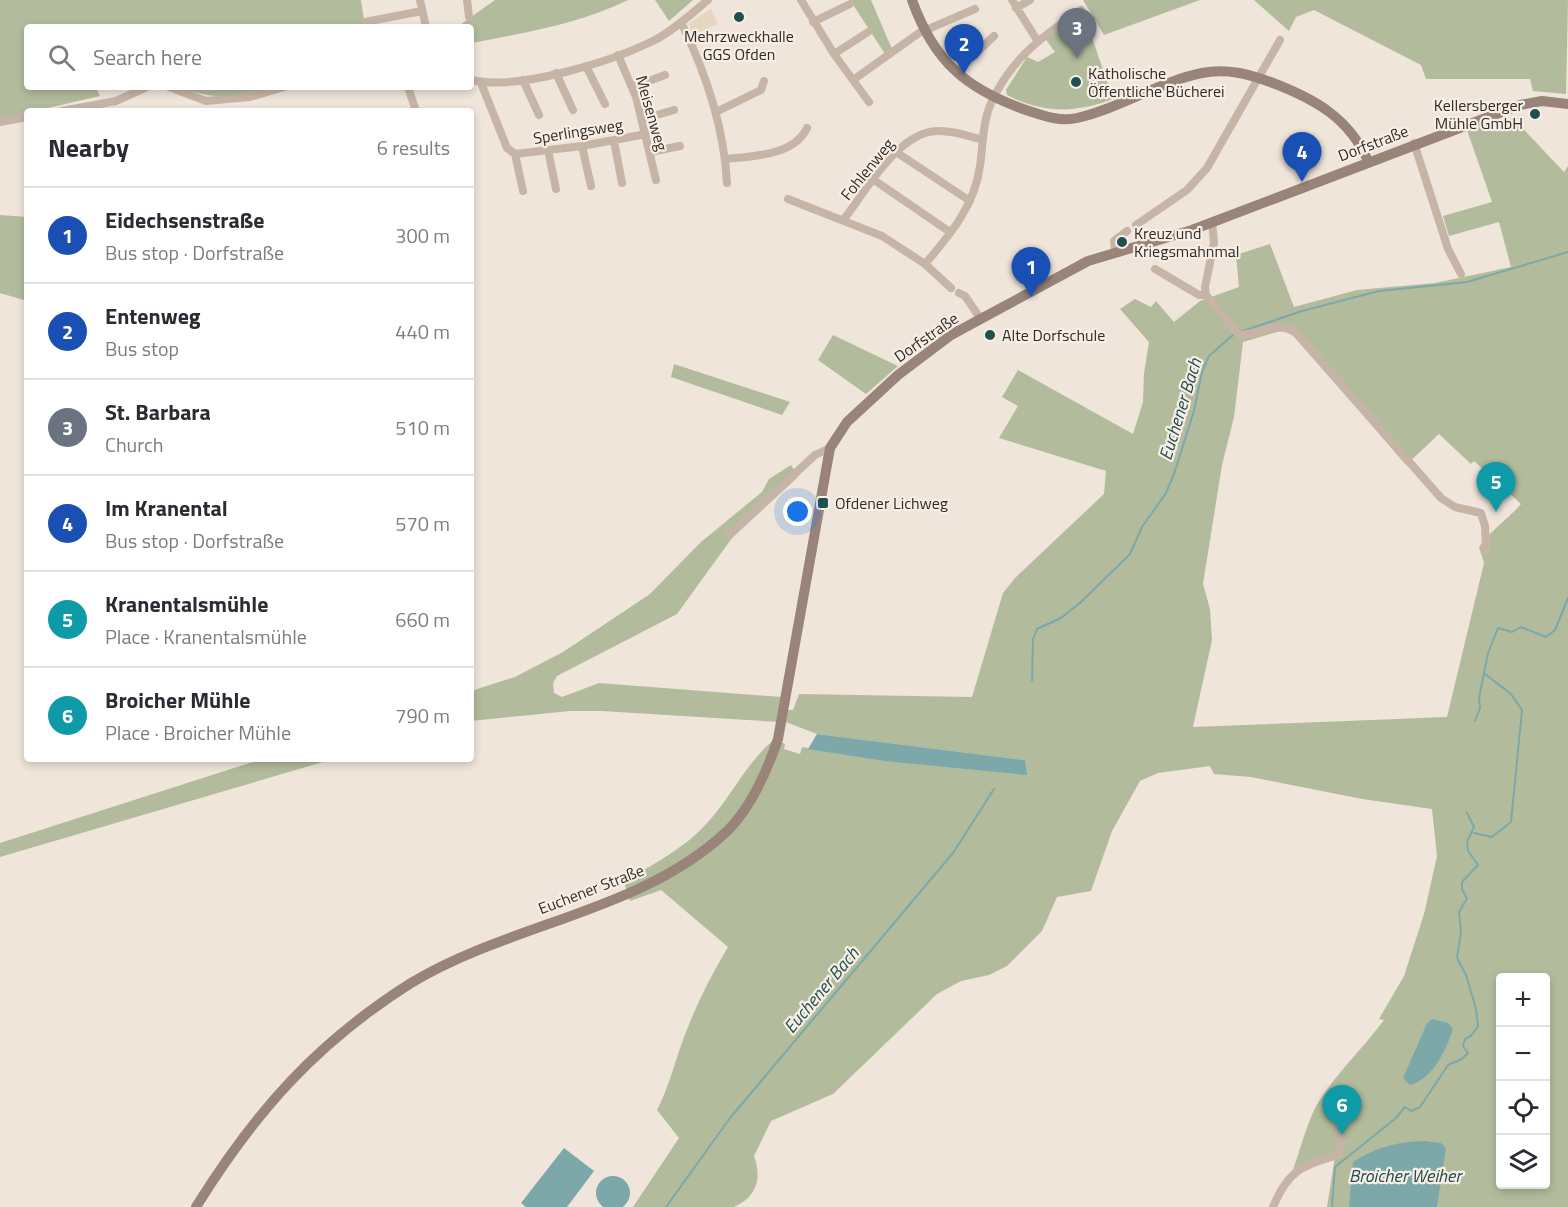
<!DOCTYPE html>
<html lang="en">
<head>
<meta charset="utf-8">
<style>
  :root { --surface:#fff; --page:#f2f2f3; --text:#2b2b33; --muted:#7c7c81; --line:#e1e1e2; --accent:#214e50 }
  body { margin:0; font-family:"Titillium Web",sans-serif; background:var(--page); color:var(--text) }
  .controls { position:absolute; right:18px; bottom:18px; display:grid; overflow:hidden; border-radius:6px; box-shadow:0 3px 9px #0003 }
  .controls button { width:54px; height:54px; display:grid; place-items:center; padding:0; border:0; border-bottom:2px solid var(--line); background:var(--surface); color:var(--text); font:30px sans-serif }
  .you { position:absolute; left:798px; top:512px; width:21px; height:21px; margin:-15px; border:4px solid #fff; border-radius:50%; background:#1a73e8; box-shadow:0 0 0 9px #1a73e833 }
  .badge { display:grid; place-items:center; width:39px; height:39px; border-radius:50%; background:var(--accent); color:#fff; font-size:20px; font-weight:700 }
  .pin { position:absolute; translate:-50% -50px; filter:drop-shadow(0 2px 3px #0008) }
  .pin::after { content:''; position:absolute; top:32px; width:21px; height:18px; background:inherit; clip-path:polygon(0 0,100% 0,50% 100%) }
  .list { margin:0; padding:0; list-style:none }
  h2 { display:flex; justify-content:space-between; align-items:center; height:78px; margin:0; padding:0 24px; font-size:26px }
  h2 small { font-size:20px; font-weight:400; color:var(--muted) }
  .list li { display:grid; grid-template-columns:39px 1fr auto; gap:18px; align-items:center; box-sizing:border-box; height:96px; padding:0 24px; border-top:2px solid var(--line) }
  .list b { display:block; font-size:22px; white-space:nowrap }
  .list p { margin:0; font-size:20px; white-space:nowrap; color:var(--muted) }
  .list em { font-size:20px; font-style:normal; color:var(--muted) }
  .icon { flex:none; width:33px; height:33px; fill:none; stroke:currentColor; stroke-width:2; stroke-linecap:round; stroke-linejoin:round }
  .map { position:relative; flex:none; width:1568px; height:1207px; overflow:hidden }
  .search { position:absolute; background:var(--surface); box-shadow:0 3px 9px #0003; left:24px; top:24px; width:450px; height:66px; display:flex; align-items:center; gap:15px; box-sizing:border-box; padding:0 21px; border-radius:6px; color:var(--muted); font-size:22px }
  .panel { position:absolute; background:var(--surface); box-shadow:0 3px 9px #0003; left:24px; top:108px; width:450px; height:654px; border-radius:6px }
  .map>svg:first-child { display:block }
  .green { fill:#b2bc9c; fill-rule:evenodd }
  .plaza { fill:#e6d6c2 }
  .water { fill:#7ca8a9 }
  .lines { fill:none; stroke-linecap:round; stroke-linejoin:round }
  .stream { stroke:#7ca8a9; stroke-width:2 }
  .street { stroke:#c6b5a7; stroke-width:8 }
  .secondary { stroke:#998479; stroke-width:10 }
  .poi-dot { fill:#214e50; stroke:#f7efe6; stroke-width:2 }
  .labels { text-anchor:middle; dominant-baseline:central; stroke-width:4.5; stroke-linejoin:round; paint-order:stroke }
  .poi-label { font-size:16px; fill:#332b27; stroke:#f7efe6; text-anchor:start }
  .street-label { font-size:16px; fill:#332b27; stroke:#f7efe6 }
  .water-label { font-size:18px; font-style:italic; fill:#214e50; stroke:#f7efe6 }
</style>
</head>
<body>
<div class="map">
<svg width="1568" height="1207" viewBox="0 0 1568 1207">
  <rect width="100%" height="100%" fill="#efe5da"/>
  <!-- green -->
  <path class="green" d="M 0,0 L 361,0 L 365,27 L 27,27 L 27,87 L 96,87 L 100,96 L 0,119 Z
    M 495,0 L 628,0 C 579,24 524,33 471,43 L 471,27 L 457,27 Z
    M 655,0 L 693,0 L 669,21 Z
    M 850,0 L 871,0 L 892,49 L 885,54 Z
    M 1083,0 L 1200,0 L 1104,35 Z
    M 1254,0 L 1568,0 L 1566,94 L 1533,91 L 1530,79 L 1426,79 L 1421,65 L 1314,10 L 1296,17 L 1289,31 Z
    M 1083,11 L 1113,99 C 1076,113 1043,114 1007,95 L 1006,90 L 1027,57 L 1038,62 L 1055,52 L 1044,37 Z
    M 177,87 L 273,87 C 229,98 222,101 177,87 Z
    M 1513,118 L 1564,172 L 1568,166 L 1568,1207 L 1327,1207 L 1335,1157 L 1296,1174 L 1293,1170 C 1300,1150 1306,1127 1315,1108 C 1333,1076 1362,1050 1384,1020 L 1379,1019 L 1404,976 L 1424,914 L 1437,856 L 1432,809 L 1362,799 L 1251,777 L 1214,774 L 1210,766 L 1158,773 L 1140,781 L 1112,831 L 1091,891 L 1057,897 L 1042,931 L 1007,966 L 989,975 L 961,981 L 937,994 L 833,1094 L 771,1121 L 754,1156 C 762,1178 757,1197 734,1207 L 633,1207 L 679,1138 L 657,1110 C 669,1087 674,1064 683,1040 C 695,1007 710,977 728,947 L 661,890 L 630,901 L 624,882 C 651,865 684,849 706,824 C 732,797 745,763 775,739 L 785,744 L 784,749 L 800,754 L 802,747 L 884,761 L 1024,760 L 817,734 L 786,722 L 788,710 L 793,710 L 799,694 L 972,697 L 1003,593 L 1015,578 L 1104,494 L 1106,471 L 999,438 L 1018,406 L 1002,397 L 1018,370 L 1133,434 L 1143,402 L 1144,373 L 1149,342 L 1120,309 L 1135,299 L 1151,307 L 1156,301 L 1174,322 L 1200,301 L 1239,287 L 1236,255 L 1270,244 L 1294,307 L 1357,290 L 1435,283 L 1511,267 L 1499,222 L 1449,236 L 1443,216 L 1492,202 L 1467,130 ZM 1284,330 L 1295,336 L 1406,465 L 1439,434 L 1471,464 L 1474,461 L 1521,504 C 1507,520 1491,530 1479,547 L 1484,563 L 1447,717 L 1193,727 L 1212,640 L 1210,609 L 1203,584 L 1222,465 L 1234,417 L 1243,342 ZM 1500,978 L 1546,978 L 1546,1184 L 1500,1184 Z
    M 0,215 L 27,217 L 27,301 L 0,293 Z
    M 833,335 L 898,366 L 866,394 L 818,360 Z
    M 674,364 L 790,402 L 782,415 L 671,377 Z
    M 791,465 L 798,477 L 732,538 L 677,614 L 557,676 L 553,683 L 554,693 L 562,697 L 599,683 L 781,697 L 779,722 L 602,711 L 570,711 L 471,721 L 471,691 L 515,677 L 563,652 L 650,594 L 701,542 L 762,492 L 769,479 Z
    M 262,759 L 333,759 L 0,857 L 0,843 Z"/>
  <!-- plaza -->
  <path class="plaza" d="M 711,9 L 718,24 L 692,35 L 689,23 Z"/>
  <!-- water -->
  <path class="water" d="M 817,734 L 1025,760 L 1027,775 L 884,761 L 808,749 Z
    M 1432,1019 L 1448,1023 L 1453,1029 C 1446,1050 1433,1079 1410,1085 L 1403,1078 L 1427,1023 Z
    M 1424,1141 L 1441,1143 L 1446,1148 L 1437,1207 L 1349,1207 L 1353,1162 C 1377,1147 1396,1142 1424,1141 Z
    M 564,1148 L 594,1171 L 567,1207 L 526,1207 L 521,1203 Z
    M596 1193a17 17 0 1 1 34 0a17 17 0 1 1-34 0Z"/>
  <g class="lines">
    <!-- stream -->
    <path class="stream" d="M 1240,332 L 1302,311 L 1379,291 L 1467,282 L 1568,252
      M 1032,681 L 1033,639 L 1037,629 L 1061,618 L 1081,602 L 1130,554 L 1142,527 L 1166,493 L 1174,474 L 1194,411 L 1202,372 L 1209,356 L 1234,334
      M 1475,721 L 1480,708 L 1479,698 L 1488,653 L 1498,628 L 1512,632 L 1521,627 L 1546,637 L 1555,630 L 1568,598
      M 1474,833 L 1492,837 L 1511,822 L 1522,710 L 1511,694 L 1485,674
      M 666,1207 L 730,1118 L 953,853 L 994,789
      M 1332,1207 L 1335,1167 L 1396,1118 L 1405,1107 L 1411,1111 L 1420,1107 L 1448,1065 L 1462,1059 L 1468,1053 L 1463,1046 L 1465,1039 L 1471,1036 L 1478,1026 L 1476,1009 L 1466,975 L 1457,958 L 1461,932 L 1459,912 L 1467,899 L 1462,889 L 1462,882 L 1478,865 L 1468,851 L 1467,842 L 1474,827 L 1467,813"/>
    <!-- street -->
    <path class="street" d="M 420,0 L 426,27
      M 467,0 L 469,17
      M 801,0 L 834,54 L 869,102
      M 1012,0 L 1037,40
      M 1016,8 L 1030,0
      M 365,22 L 422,11
      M 681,22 C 706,73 724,126 727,183
      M 813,22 L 850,4
      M 834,54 L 868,32
      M 618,55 L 636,97 L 656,180
      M 586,66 L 605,104
      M 956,72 L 994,36
      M 556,73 L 573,110
      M 471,80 C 518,91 610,62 653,41 C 673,31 691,14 708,0
      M 523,80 L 539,115
      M 853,80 L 919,33 L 975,9
      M 481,83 L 507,148 L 515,154 L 523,191
      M 169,87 L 206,101 L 250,97 L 284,87
      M 408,87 L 416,111
      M 633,87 L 665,75
      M 62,111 L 116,101 L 147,87
      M 716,112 L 761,90 L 764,81
      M 643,119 L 674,110
      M 0,122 L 27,117
      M 614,141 L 622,183
      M 1414,143 L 1448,249 L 1461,274
      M 582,146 L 591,186
      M 548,150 L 556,189
      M 650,152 L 680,146
      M 896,152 L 970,201
      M 515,154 L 582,146 L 646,134
      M 725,159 C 752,156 794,156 807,128
      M 874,180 L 950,232
      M 788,199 L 882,236 L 925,264 L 951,288
      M 844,219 C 866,191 898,132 937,131 C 952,130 968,136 983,140
      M 1212,222 L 1214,243 L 1205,287 L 1206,295 L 1239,335 C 1260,334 1278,320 1296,333 L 1441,498 L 1455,507 L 1481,513 L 1485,526 L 1486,550
      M 1136,225 L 1187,190 L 1207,168 L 1280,40
      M 1115,252 L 1114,241 L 1127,231
      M 925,264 C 950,235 975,205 980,166 C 983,146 982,127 989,108 C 1008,61 1041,37 1081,10
      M 1155,269 L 1199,295 L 1206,295
      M 959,293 L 965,296 L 980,318
      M 729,535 L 815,455 L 830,448
      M 1273,1207 C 1288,1170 1302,1166 1338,1155 L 1343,1141 L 1336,1128"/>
    <!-- secondary -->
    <path class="secondary" d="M 912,0 C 934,62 967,90 1029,111 C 1044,116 1061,122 1077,118 C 1121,108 1161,81 1202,73 C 1227,68 1249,74 1273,83 C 1315,99 1349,118 1368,161
      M 196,1207 C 255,1112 316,1043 411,983 C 510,923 640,912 725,833 C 751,809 767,771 778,739 L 830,448 L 847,422 L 898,375 L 951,335 L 1088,261 L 1192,230 L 1520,105 L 1542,101 L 1568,104"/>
  </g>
  <!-- markers -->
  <g class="poi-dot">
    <circle cx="739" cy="17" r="6"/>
    <circle cx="1076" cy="82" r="6"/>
    <circle cx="1535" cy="114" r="6"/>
    <circle cx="1122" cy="242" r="6"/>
    <circle cx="990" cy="335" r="6"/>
    <rect x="817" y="497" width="12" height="12" rx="3"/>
  </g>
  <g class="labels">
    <!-- poi labels -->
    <g class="poi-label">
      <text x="739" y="36" text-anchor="middle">Mehrzweckhalle<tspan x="739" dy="18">GGS Ofden</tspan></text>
      <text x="1088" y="73">Katholische<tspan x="1088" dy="18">Öffentliche Bücherei</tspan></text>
      <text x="1523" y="105" text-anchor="end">Kellersberger<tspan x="1523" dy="18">Mühle GmbH</tspan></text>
      <text x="1134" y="233">Kreuz und<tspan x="1134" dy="18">Kriegsmahnmal</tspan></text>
      <text x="1002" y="335">Alte Dorfschule</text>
      <text x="835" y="503">Ofdener Lichweg</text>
    </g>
    <!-- street labels -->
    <g class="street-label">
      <text transform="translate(652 113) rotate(74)">Meisenweg</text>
      <text transform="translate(578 131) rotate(-9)">Sperlingsweg</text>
      <text transform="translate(1373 143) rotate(-21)">Dorfstraße</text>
      <text transform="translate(867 169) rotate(-51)">Fohlenweg</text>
      <text transform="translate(926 337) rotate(-35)">Dorfstraße</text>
      <text transform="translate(591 889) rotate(-21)">Euchener Straße</text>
    </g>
    <!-- water labels -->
    <g class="water-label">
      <text transform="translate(1180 409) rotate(-73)">Euchener Bach</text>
      <text transform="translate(821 990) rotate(-50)">Euchener Bach</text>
      <text x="1405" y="1175">Broicher Weiher</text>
    </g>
  </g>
</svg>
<div class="controls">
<button>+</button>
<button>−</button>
<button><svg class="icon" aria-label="locate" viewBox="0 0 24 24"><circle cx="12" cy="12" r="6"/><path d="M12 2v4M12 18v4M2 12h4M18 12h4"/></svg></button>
<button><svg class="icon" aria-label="layers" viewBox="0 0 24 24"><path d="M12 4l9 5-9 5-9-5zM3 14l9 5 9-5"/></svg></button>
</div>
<div class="you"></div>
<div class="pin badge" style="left:1031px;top:297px;background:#1a4fb4">1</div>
<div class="pin badge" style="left:964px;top:74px;background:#1a4fb4">2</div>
<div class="pin badge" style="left:1077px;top:58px;background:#6b7280">3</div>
<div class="pin badge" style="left:1302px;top:182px;background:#1a4fb4">4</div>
<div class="pin badge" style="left:1496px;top:512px;background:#0f9aa8">5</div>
<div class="pin badge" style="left:1342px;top:1135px;background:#0f9aa8">6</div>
<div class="search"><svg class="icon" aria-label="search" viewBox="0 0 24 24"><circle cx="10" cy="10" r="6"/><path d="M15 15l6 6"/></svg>Search here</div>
<section class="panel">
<h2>Nearby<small>6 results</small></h2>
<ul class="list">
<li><span class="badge" style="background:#1a4fb4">1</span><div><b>Eidechsenstraße</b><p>Bus stop · Dorfstraße</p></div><em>300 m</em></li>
<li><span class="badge" style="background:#1a4fb4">2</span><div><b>Entenweg</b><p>Bus stop</p></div><em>440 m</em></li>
<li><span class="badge" style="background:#6b7280">3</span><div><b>St. Barbara</b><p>Church</p></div><em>510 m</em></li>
<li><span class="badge" style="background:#1a4fb4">4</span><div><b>Im Kranental</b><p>Bus stop · Dorfstraße</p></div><em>570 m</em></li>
<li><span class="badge" style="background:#0f9aa8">5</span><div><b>Kranentalsmühle</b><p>Place · Kranentalsmühle</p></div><em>660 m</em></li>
<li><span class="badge" style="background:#0f9aa8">6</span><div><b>Broicher Mühle</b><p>Place · Broicher Mühle</p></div><em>790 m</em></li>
</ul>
</section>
</div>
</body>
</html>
